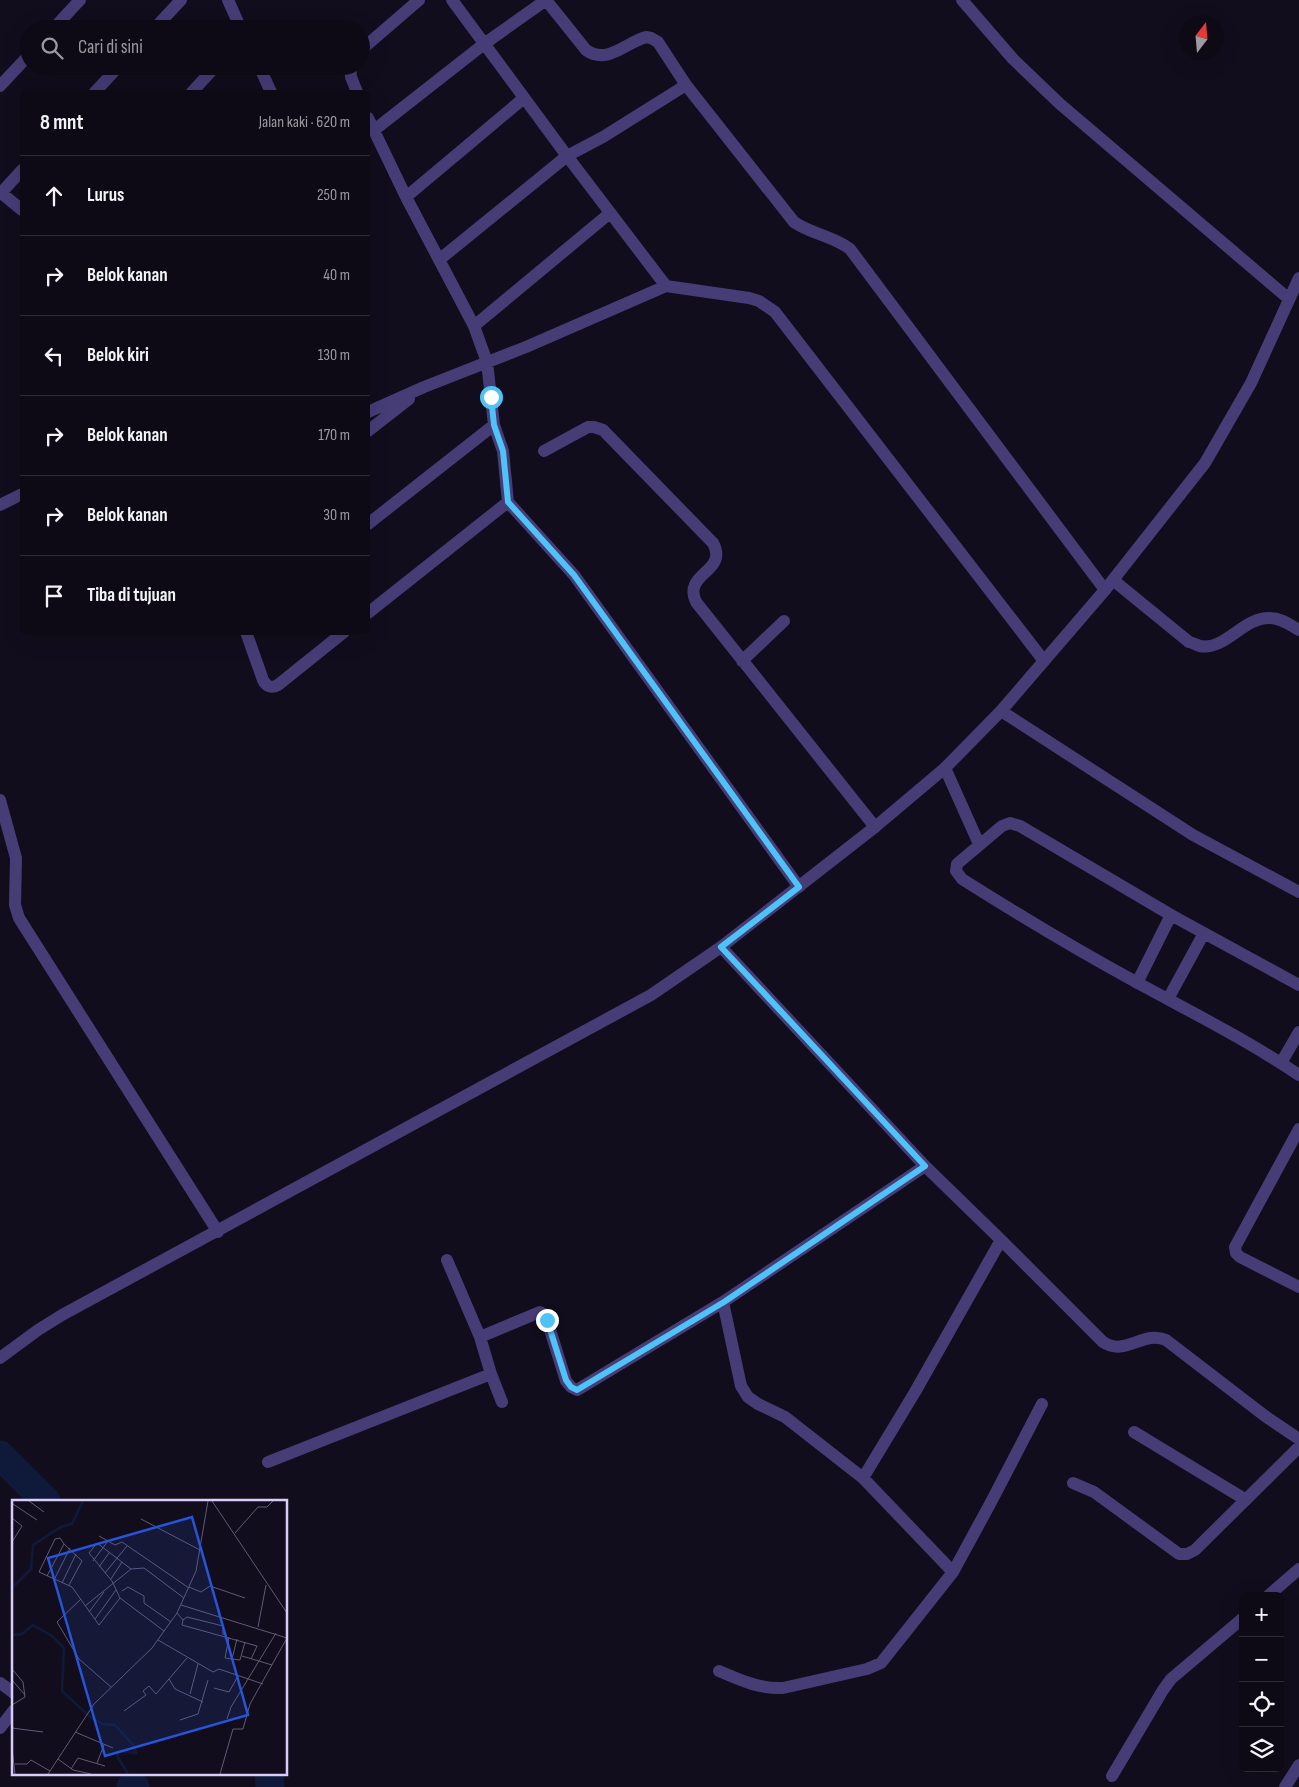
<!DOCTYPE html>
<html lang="id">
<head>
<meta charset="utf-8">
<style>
  :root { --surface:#0e0a15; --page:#17131e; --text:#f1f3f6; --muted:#9b9aa0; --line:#2e2b34 }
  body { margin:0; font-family:"Sofia Sans Condensed",sans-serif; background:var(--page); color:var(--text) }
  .controls { position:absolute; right:15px; bottom:15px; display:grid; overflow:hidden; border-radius:8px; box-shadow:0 5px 20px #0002 }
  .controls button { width:45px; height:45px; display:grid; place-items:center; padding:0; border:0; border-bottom:1px solid var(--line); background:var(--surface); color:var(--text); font:25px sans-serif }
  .compass { position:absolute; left:1179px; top:15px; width:45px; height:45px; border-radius:50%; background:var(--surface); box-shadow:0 5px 20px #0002; rotate:16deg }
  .stop { position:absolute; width:15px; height:15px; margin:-11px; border:4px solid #4fc3f7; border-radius:50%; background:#fff }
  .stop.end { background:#4fc3f7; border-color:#fff; box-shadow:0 1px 5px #0008 }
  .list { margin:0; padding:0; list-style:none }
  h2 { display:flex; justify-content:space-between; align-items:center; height:65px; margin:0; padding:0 20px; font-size:21px }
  h2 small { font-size:16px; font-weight:400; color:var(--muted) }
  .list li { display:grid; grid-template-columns:32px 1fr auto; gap:15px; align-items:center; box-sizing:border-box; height:80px; padding:0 20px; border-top:1px solid var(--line) }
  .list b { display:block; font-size:19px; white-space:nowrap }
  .list em { font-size:16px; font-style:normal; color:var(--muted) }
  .icon { flex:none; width:28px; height:28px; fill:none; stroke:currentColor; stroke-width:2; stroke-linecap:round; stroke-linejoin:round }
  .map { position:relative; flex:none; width:1299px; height:1787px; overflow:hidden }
  .search { position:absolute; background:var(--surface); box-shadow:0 5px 20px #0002; left:20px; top:20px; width:350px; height:55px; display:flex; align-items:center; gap:12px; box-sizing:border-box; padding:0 18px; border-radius:28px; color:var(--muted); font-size:19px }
  .panel { position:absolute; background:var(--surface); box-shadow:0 5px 20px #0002; left:20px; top:90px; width:350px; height:545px; border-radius:8px }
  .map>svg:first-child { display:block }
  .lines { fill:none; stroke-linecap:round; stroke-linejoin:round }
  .river { stroke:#0f1a3a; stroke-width:29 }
  .minor { stroke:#463d77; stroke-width:12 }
  .tertiary { stroke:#463d77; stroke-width:12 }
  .route { stroke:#4fc3f7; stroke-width:6 }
  .inset-river { fill:none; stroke:#0f1a3a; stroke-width:2.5 }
  .inset-road { fill:none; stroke:#615a75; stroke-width:1 }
  .view { fill:#2654da; fill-opacity:0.15; stroke:#2654da; stroke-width:2.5 }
  .inset-edge { fill:none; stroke:#d8cdfa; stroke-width:2.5 }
</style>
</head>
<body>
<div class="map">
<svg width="1299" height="1787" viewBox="0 0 1299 1787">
  <rect width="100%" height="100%" fill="#120d1c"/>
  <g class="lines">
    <!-- river -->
    <path class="river" d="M 0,1455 L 46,1501
      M 269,1773 L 270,1787
      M 131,1787 L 135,1787"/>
    <!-- minor -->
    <path class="minor" d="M 228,0 L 241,29
      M 452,0 L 567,156 L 666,286 L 749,298 L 759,301 L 775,312 L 1044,661
      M 546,0 L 586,50 C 607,65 625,43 646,37 L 651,38 L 658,42 L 686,85 L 794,222 C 811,234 833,236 850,249 L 1105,590
      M 962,0 L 1013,59 L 1060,104 L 1289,299
      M 53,29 L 80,0
      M 154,29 L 181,0
      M 361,50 L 419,0
      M 259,66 L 271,92
      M 350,66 L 351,77 L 357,92
      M 0,86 L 29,55
      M 95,92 L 119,66
      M 192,92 L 216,66
      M 368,118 L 406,197 L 474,326 L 487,362 L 494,425 L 503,451 L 508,502 L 574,575 L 799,887
      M 373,131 L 484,44 L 546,0
      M 0,192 L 22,210
      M 1,193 L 22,170
      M 406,197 L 524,98
      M 439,260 L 567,156 L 603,137 L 686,85
      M 474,326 L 610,213
      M 368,412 L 424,387 L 526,347 L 666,286
      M 368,431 L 409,399
      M 544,451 L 588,427 L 594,427 L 603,430 L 713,543 C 729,572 682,573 696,602 L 875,827
      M 0,505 L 22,494
      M 368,524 L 494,425
      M 1113,580 L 1189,642 C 1193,643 1197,645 1200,646 C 1225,651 1243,617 1270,618 C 1281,618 1290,625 1299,630
      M 368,613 L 508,502
      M 246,632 L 263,680 C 266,686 271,689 278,685 L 344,632
      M 742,661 L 784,621
      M 1001,711 L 1193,835 L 1299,892
      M 945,768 L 979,844
      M 0,800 L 16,858 L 15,905 L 19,918 L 218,1232
      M 721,947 L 925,1166 L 1001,1240 L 1103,1342 C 1126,1357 1143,1330 1166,1340 L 1265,1416 L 1299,1439
      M 1137,983 L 1171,915
      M 1299,985 L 1171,915 L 1020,826 L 1010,823 L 1002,826 L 957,864 L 956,871 L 962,879 C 1019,915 1077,950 1136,982 C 1191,1012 1247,1040 1299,1075
      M 1168,999 L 1204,933
      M 1281,1063 L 1299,1032
      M 1299,1129 L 1235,1247 L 1236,1253 L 1240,1257 L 1299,1287
      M 447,1260 L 480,1337
      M 723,1302 L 741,1386 L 748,1397 L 758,1404 L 785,1417 L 863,1478 L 953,1572
      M 491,1374 L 502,1402
      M 1134,1432 L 1246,1500
      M 268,1462 L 491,1374 L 480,1337 L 540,1312 L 544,1314 L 547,1320 L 566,1381 L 571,1387 L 577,1390 L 723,1302 L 925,1166
      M 863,1478 L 915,1392 L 1001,1240
      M 1073,1483 L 1094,1492 L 1179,1554 L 1187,1554 L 1195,1550 L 1299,1447
      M 1268,1596 L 1299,1569
      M 719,1671 C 740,1680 759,1689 783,1688 L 867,1669 L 881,1663 L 953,1572 L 990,1504 L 1042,1404
      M 0,1683 L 14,1693
      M 0,1728 L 14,1710
      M 1112,1776 L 1163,1690 L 1171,1679 L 1243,1618
      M 1285,1787 L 1299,1765"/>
    <!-- tertiary -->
    <path class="tertiary" d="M 0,1358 L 38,1330 L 62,1315 L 651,995 L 721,947 L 875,827 L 945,768 L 1001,711 L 1105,590 L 1205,463 L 1251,383 L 1299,278"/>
  </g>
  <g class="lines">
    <!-- route -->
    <path class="route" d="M 491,397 L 494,425 L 503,451 L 508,502 L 574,575 L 799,887 L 721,947 L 925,1166 L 724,1302 L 577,1390 L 571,1387 L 566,1380 L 547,1320"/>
  </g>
  <!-- overview -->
  <g transform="translate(12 1500)">
    <rect width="275" height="275" fill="#120d1c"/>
    <path class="inset-river" d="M 0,88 L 19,69 L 21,45 L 49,27 L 60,24 L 71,1M 0,135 L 10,134 L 21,125 L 40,136 L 52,148 L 50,191 L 78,217 L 91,224 L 103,225 L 121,245 L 124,253 L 108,251 L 105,256 L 116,274"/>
    <path class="inset-road" d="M 17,1 L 32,12M 200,1 L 275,113M 1,4 L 25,20M 0,18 L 10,26 L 0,42M 129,19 L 188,50M 223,33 L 246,7 L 255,7 L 261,1M 87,36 L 103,45 L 110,42 L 177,88M 52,44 L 48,38 L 43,39 L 27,72 L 60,87 L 87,125 L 108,98M 81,61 L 96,41M 87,67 L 97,53M 93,73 L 115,46M 35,76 L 52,44 L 70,61 L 57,85M 99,79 L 110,62M 42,80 L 58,48M 50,83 L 64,54M 177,87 L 189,92 L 198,86 L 233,98M 110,91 L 116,87 L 132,96 L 132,103 L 159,122M 69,99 L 45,122 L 67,159 L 99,187M 169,105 L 275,138M 73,106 L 119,69M 77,112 L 92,92M 165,113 L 171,120 L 170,125 L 245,146 L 239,159M 83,119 L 104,90M 171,120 L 175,117 L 211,126 L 211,135M 246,127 L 254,85M 152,131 L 108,98 L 100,81 L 77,53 L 85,43 L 119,69 L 132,68 L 172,98M 217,137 L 213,158 L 228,160 L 233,142M 146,140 L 201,172 L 207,169 L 251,184M 230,156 L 260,165M 220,159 L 225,139M 0,169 L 11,182 L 13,197 L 0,205M 157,179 L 163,189 L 191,202M 0,180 L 13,195M 202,188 L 217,192 L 226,176M 178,194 L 186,164M 112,211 L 134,195 L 131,191 L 137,186 L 144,194 L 175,158M 215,219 L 219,207 L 264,133M 168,220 L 186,214 L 196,180M 0,228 L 31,232M 63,232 L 101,248M 0,248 L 3,274M 46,259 L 61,270 L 79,274M 85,263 L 92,245M 3,264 L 15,264 L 19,260 L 38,271M 59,269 L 66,258 L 93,266M 36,274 L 82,204 L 140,148 L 165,113 L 184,71 L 196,1M 208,274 L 221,229 L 231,229 L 238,204 L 275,138"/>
    <path class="view" d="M 180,17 L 236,215 L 93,256 L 36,58 Z"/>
    <rect width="275" height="275" class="inset-edge"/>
  </g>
</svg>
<div class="controls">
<button>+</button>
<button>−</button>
<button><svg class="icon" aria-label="locate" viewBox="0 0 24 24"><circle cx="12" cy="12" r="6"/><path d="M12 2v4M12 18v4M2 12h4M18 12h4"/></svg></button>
<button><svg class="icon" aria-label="layers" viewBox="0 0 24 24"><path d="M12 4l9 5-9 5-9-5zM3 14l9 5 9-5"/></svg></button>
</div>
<svg class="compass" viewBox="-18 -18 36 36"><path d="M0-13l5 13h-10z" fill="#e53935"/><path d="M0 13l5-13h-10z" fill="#9b9aa0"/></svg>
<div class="stop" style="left:491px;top:397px"></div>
<div class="stop end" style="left:547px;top:1320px"></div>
<div class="search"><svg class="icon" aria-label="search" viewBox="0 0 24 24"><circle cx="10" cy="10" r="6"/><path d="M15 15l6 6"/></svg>Cari di sini</div>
<section class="panel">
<h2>8 mnt<small>Jalan kaki · 620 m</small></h2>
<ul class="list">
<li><svg class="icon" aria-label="ahead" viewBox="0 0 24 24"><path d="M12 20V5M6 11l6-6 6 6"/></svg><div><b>Lurus</b></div><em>250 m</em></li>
<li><svg class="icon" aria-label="right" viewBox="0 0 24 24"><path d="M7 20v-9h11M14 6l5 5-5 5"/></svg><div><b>Belok kanan</b></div><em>40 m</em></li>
<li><svg class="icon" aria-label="left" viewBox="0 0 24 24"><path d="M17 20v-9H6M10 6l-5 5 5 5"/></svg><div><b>Belok kiri</b></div><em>130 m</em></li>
<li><svg class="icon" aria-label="right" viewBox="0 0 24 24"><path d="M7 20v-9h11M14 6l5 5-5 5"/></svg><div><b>Belok kanan</b></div><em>170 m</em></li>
<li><svg class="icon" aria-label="right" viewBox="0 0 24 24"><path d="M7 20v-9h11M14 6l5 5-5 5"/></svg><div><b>Belok kanan</b></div><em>30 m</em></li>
<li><svg class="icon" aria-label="arrive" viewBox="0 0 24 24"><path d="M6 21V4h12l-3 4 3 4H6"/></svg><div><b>Tiba di tujuan</b></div></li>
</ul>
</section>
</div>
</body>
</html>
